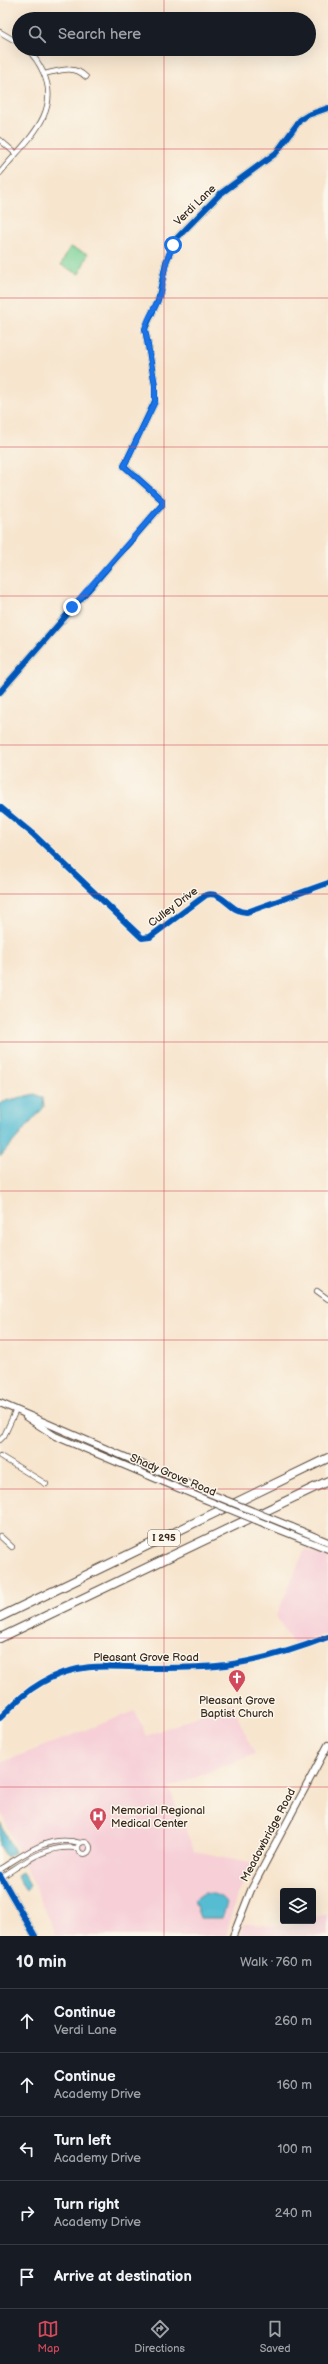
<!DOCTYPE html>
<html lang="en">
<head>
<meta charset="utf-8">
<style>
  :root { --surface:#171b24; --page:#20242c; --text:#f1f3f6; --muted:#9ea1a6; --line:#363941; --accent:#d1495b }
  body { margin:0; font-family:"Balsamiq Sans",sans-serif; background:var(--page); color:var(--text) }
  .controls { position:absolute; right:12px; bottom:12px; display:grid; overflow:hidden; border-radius:4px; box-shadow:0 4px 16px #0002 }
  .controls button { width:36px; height:36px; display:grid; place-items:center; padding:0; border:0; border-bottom:1px solid var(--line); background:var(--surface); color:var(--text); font:20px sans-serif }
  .stop { position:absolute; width:12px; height:12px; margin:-9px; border:3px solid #1a73e8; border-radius:50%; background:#fff }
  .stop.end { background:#1a73e8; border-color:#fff; box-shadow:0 1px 4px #0008 }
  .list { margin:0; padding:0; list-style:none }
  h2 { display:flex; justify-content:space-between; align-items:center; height:52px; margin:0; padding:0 16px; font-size:17px }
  h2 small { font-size:13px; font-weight:400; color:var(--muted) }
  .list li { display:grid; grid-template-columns:26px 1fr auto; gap:12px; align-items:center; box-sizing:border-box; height:64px; padding:0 16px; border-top:1px solid var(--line) }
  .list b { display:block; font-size:15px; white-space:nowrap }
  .list p { margin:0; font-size:13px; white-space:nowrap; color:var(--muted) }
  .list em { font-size:13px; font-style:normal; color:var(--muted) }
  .icon { flex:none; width:22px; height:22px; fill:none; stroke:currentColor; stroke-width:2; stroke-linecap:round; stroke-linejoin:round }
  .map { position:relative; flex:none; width:328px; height:1936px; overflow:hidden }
  .search { position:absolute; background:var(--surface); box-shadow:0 4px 16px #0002; left:12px; right:12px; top:12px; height:44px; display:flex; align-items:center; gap:10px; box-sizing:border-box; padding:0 14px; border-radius:22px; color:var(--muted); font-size:15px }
  .sheet { height:372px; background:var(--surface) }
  nav { display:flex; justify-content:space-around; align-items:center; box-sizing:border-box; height:56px; border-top:1px solid var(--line); background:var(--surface); font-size:11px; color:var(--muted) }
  nav a { display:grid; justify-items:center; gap:2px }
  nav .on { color:var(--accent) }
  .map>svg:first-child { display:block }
  .built { fill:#f6cfd7 }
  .green { fill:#79d197; stroke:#5a7e5a }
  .water { fill:#55bcd2; stroke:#487378 }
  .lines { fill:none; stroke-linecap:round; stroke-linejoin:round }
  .street-casing { stroke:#574638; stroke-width:6 }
  .secondary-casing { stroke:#574638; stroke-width:8 }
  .highway-casing { stroke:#574638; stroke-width:10 }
  .street { stroke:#fff; stroke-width:4.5 }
  .secondary { stroke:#fff; stroke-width:6 }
  .highway { stroke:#fff; stroke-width:8 }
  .secondary-bridge-casing { stroke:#574638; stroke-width:8; stroke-linecap:butt }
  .secondary-bridge { stroke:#fff; stroke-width:6 }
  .cycleway-casing { stroke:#fbf7ec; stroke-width:8 }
  .cycleway { stroke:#0057b8; stroke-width:6 }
  .route { stroke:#1a73e8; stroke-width:5 }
  .grid { fill:none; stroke:#d1495b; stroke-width:1; stroke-opacity:0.55 }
  .labels { text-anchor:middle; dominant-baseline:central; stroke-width:3; stroke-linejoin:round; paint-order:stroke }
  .shield { fill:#fbf7ec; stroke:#75685c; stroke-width:1 }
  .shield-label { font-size:10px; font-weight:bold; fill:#3b2a1e }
  .street-label { font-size:11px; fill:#3b2a1e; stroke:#fbf7ec }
  .poi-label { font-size:11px; fill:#3b2a1e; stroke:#fbf7ec }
</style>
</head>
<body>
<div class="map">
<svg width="328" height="1936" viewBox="0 0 328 1936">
  <rect width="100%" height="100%" fill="#fbf7ec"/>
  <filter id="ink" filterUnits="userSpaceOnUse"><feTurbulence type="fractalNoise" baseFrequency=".025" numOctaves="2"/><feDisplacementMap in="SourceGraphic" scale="8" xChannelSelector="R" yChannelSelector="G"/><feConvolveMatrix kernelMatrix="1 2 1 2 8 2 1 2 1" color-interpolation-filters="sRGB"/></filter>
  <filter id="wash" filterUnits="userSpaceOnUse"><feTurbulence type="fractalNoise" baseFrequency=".012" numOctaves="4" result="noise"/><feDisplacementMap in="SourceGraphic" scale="16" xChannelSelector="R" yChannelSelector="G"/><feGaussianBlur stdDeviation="0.9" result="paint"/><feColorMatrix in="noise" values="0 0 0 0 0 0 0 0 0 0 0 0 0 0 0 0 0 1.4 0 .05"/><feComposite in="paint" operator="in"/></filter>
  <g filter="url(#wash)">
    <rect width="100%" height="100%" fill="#f7e5ce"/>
    <!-- built -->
    <path class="built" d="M 305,1549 L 328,1558 L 328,1633 L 294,1645 L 276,1616 Z
      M 231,1703 L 255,1754 L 169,1788 L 194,1851 L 256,1863 L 237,1894 L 226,1936 L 57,1936 L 0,1810 L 0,1763 L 135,1711 L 146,1736 Z
      M 328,1913 L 328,1936 L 241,1936 L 243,1924 L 291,1926 L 305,1921 L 313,1921 L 313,1918 Z"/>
    <!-- green -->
    <path class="green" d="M 70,247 L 88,254 L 79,274 L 61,265 Z"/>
    <!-- water -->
    <path class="water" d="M 35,1094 L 43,1098 L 44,1107 L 0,1157 L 0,1104 L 5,1101 Z
      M 0,1822 L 15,1852 L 7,1857 L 0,1846 Z
      M 22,1872 L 30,1886 L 26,1890 L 17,1877 L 20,1873 Z
      M 204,1893 C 212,1894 223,1894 227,1903 L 222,1918 L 200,1918 L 194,1900 Z"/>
  </g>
  <g filter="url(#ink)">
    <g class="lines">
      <defs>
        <path id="street" d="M 0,32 L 19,43
          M 44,74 C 58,71 74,64 86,77
          M 0,140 L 15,153
          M 0,173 C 24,142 63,114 43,72 C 39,63 34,56 27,49
          M 0,807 L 34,835 L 142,938 L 150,937 L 206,895 C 223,890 230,913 247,912 L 328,883
          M 317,1291 L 328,1299
          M 0,1440 L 4,1436 L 16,1410
          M 0,1456 L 46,1484
          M 0,1536 L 12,1547
          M 0,1718 C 13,1705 25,1692 41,1683 C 76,1662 109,1666 147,1668 C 170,1668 194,1668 217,1666 C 255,1662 292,1651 328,1637
          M78 1848a6 6 0 1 1 12 0a6 6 0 1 1-12 0Z
          M 0,1869 C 25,1854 48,1834 80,1843
          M 0,1878 C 25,1862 46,1844 78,1848"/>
        <path id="secondary" d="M 0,692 L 162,505 L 162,500 L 124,466 L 155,401 L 155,385 L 145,329 L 158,300 L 166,262 L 176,239 L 220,194 L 276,153 L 300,120 L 308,115 L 328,108
          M 0,1403 L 211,1494
          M 26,1417 L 55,1436 L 204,1499
          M 292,1527 L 328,1542
          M 280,1530 L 328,1549
          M 0,1875 L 35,1936
          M 233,1936 L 251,1890 L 328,1745"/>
        <path id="highway" d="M 0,1617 L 328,1458
          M 0,1638 L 328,1481"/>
      </defs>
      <!-- street casing -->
      <use href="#street" class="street-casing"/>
      <!-- secondary casing -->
      <use href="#secondary" class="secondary-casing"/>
      <!-- highway casing -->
      <use href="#highway" class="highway-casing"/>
      <!-- street -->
      <use href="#street" class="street"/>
      <!-- secondary -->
      <use href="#secondary" class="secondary"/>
      <!-- highway -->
      <use href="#highway" class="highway"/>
      <defs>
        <path id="secondary-bridge" d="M 211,1494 L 292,1527
          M 204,1499 L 280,1530"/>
      </defs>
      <!-- secondary-bridge casing -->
      <use href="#secondary-bridge" class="secondary-bridge-casing"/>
      <!-- secondary-bridge -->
      <use href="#secondary-bridge" class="secondary-bridge"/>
      <defs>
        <path id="cycleway" d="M 0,692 L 162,505 L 162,500 L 124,466 L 155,401 L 155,385 L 145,329 L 158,300 L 166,262 L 176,239 L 220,194 L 276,153 L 300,120 L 308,115 L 328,108
          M 0,807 L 34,835 L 142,938 L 150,937 L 206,895 C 223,890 230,913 247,912 L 328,883
          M 0,1718 C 13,1705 25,1692 41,1683 C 76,1662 109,1666 147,1668 C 170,1668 194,1668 217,1666 C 255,1662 292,1651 328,1637
          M 0,1875 L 35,1936"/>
      </defs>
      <!-- cycleway casing -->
      <use href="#cycleway" class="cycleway-casing"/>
      <!-- cycleway -->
      <use href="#cycleway" class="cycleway"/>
    </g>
  </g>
  <g class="lines" filter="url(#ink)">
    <!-- route -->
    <path class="route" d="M 72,607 L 162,505 L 162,500 L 124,466 L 155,402 L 155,385 L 145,329 C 147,318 154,310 158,300 C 165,282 163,262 173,245"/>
  </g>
  <!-- grid -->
  <path class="grid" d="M 164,0 L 164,19M 164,49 L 164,1936M 0,149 L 328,149M 0,298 L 328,298M 0,447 L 328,447M 0,596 L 328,596M 0,745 L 328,745M 0,894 L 328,894M 0,1042 L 328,1042M 0,1191 L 328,1191M 0,1340 L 328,1340M 0,1489 L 328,1489M 0,1638 L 328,1638M 0,1787 L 328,1787"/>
  <!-- icons -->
  <defs>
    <symbol id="church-pin" viewBox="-11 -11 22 30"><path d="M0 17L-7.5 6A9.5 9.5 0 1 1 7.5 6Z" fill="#d1495b" stroke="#fbf7ec"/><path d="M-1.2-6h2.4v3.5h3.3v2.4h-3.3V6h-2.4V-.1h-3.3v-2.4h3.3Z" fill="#fff"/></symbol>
    <symbol id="hospital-pin" viewBox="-11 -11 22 30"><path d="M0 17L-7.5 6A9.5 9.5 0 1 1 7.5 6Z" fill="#d1495b" stroke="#fbf7ec"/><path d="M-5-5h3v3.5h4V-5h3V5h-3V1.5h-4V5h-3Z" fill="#fff"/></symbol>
  </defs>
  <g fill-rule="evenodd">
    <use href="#church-pin" x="227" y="1668" width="20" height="27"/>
    <use href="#hospital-pin" x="88" y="1806" width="20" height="27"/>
  </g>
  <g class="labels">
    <!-- shield labels -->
    <rect class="shield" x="148" y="1530" width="32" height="16" rx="3"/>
    <g class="shield-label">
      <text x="164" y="1538">I 295</text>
    </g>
    <!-- street labels -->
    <g class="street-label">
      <text transform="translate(195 205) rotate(-44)">Verdi Lane</text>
      <text transform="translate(173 907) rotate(-37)">Culley Drive</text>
      <text transform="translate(173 1475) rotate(23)">Shady Grove Road</text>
      <text x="146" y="1657">Pleasant Grove Road</text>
      <text transform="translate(268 1835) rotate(-62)">Meadowbridge Road</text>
    </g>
    <!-- poi labels -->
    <g class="poi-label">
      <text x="237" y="1700">Pleasant Grove<tspan x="237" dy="13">Baptist Church</tspan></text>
      <text x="111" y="1810" text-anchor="start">Memorial Regional<tspan x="111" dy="13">Medical Center</tspan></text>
    </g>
  </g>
</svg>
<div class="controls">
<button><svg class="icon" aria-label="layers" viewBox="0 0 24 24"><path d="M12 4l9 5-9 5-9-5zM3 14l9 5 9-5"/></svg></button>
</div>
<div class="stop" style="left:173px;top:245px"></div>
<div class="stop end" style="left:72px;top:607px"></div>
<div class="search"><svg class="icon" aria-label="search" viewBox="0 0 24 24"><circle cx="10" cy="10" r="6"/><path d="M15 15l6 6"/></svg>Search here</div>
</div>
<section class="sheet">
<h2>10 min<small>Walk · 760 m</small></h2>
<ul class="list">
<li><svg class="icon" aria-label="ahead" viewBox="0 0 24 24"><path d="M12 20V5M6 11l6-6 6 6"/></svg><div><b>Continue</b><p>Verdi Lane</p></div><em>260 m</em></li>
<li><svg class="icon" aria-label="ahead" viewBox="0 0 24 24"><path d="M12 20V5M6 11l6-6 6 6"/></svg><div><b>Continue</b><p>Academy Drive</p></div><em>160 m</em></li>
<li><svg class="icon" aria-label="left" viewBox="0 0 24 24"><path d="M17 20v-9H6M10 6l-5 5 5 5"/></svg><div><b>Turn left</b><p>Academy Drive</p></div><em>100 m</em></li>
<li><svg class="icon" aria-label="right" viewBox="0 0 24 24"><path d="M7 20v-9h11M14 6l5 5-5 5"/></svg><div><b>Turn right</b><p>Academy Drive</p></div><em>240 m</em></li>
<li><svg class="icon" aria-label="arrive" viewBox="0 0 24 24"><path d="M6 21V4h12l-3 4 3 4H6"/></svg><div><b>Arrive at destination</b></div></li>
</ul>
</section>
<nav>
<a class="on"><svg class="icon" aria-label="map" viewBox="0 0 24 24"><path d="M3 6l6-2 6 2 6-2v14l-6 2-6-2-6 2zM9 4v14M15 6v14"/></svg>Map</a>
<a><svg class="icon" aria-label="directions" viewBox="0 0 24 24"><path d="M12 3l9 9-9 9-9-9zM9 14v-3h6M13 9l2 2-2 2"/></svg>Directions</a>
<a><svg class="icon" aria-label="saved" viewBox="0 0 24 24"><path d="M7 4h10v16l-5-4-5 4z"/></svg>Saved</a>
</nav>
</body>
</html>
